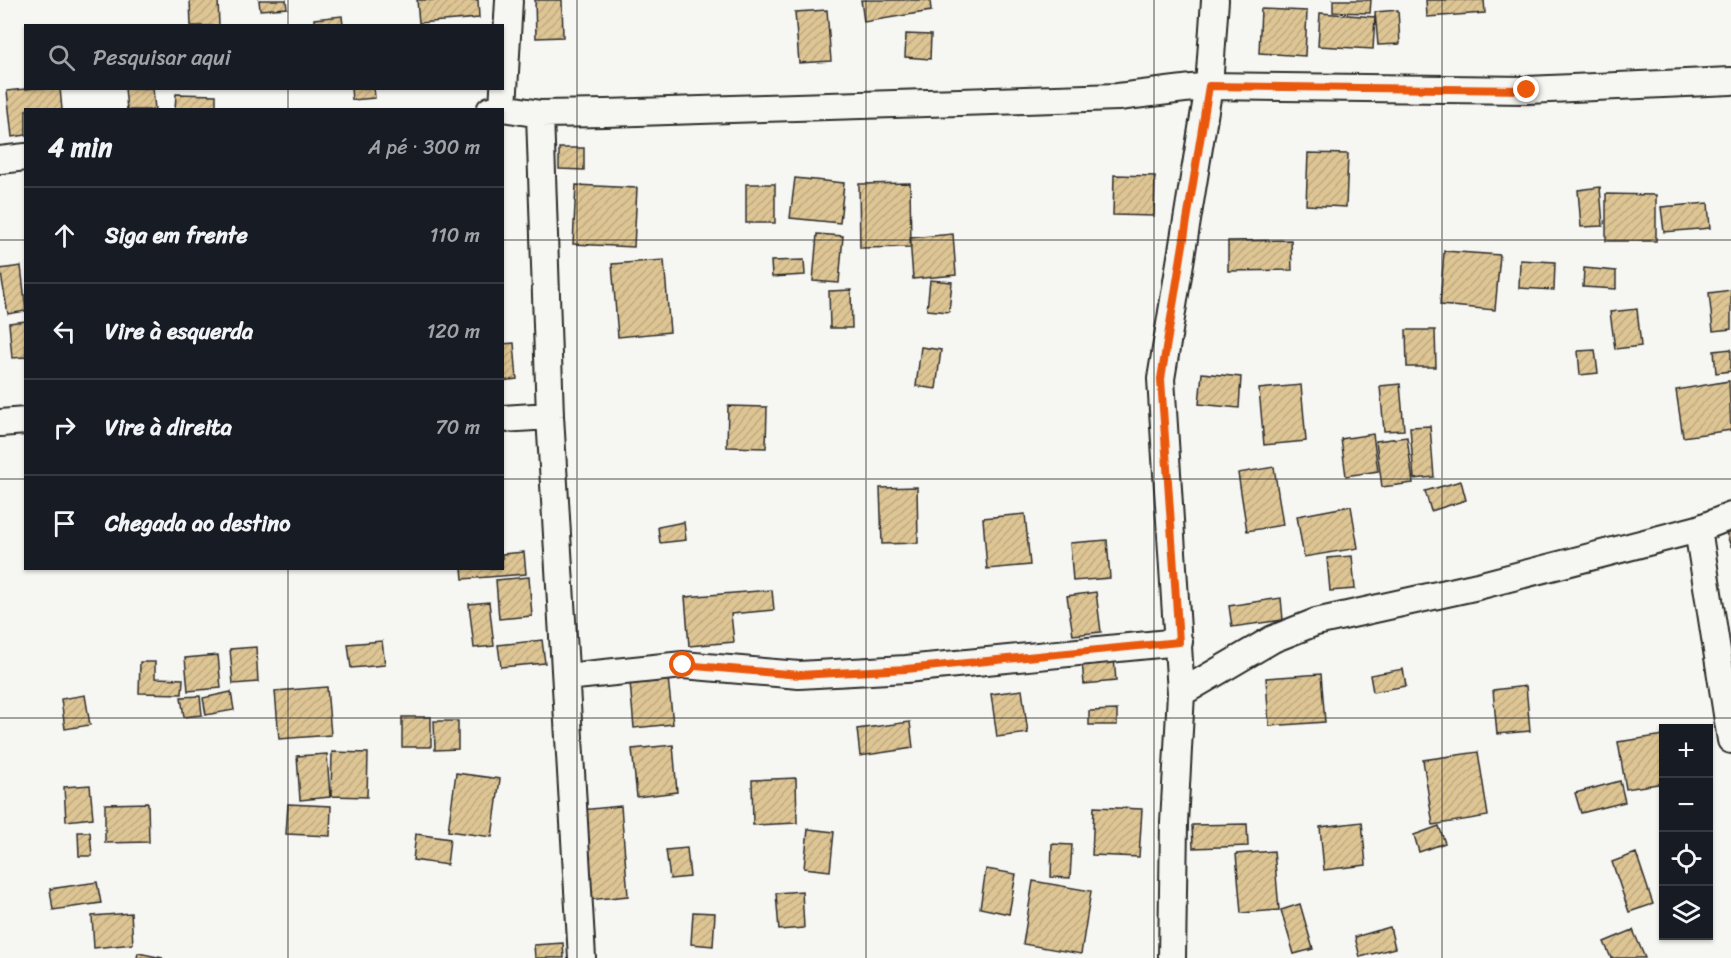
<!DOCTYPE html>
<html lang="pt">
<head>
<meta charset="utf-8">
<style>
  :root { --surface:#171b24; --page:#242831; --text:#f1f3f6; --muted:#9ea1a6; --line:#363941 }
  body { margin:0; font-family:Sriracha,sans-serif; background:var(--page); color:var(--text) }
  .controls { position:absolute; right:18px; bottom:18px; display:grid; overflow:hidden; border-radius:0px; box-shadow:0 2px 4px #0004 }
  .controls button { width:54px; height:54px; display:grid; place-items:center; padding:0; border:0; border-bottom:2px solid var(--line); background:var(--surface); color:var(--text); font:30px sans-serif }
  .stop { position:absolute; width:18px; height:18px; margin:-14px; border:4px solid #ea580c; border-radius:50%; background:#fff }
  .stop.end { background:#ea580c; border-color:#fff; box-shadow:0 2px 6px #0008 }
  .list { margin:0; padding:0; list-style:none }
  h2 { display:flex; justify-content:space-between; align-items:center; height:78px; margin:0; padding:0 24px; font-size:26px }
  h2 small { font-size:20px; font-weight:400; color:var(--muted) }
  .list li { display:grid; grid-template-columns:39px 1fr auto; gap:18px; align-items:center; box-sizing:border-box; height:96px; padding:0 24px; border-top:2px solid var(--line) }
  .list b { display:block; font-size:22px; white-space:nowrap }
  .list em { font-size:20px; font-style:normal; color:var(--muted) }
  .icon { flex:none; width:33px; height:33px; fill:none; stroke:currentColor; stroke-width:2; stroke-linecap:round; stroke-linejoin:round }
  .map { position:relative; flex:none; width:1731px; height:958px; overflow:hidden }
  .search { position:absolute; background:var(--surface); box-shadow:0 2px 4px #0004; left:24px; top:24px; width:480px; height:66px; display:flex; align-items:center; gap:15px; box-sizing:border-box; padding:0 21px; border-radius:0px; color:var(--muted); font-size:22px }
  .panel { position:absolute; background:var(--surface); box-shadow:0 2px 4px #0004; left:24px; top:108px; width:480px; height:462px; border-radius:0px }
  .map>svg:first-child { display:block }
  .building { fill:url(#building-hatch); stroke:#2b2b2b; stroke-width:1.5 }
  .lines { fill:none; stroke-linecap:round; stroke-linejoin:round }
  .street-casing { stroke:#2b2b2b; stroke-width:30 }
  .street { stroke:#f6f6f2; stroke-width:26 }
  .route { stroke:#ea580c; stroke-width:8 }
  .grid { fill:none; stroke:#2b2b2b; stroke-width:1.5; stroke-opacity:0.55 }
</style>
</head>
<body>
<div class="map">
<svg width="1731" height="958" viewBox="0 0 1731 958">
  <defs>
    <pattern id="building-hatch" width="6" height="6" patternUnits="userSpaceOnUse" patternTransform="scale(1.5)"><rect width="6" height="6" fill="#dec594"/><path d="M-1 1l2-2M0 6l6-6M5 7l2-2" fill="none" stroke="#bfa980"/></pattern>
  </defs>
  <rect width="100%" height="100%" fill="#f6f6f2"/>
  <filter id="ink" filterUnits="userSpaceOnUse"><feTurbulence type="fractalNoise" baseFrequency=".0167" numOctaves="2"/><feDisplacementMap in="SourceGraphic" scale="12" xChannelSelector="R" yChannelSelector="G"/><feConvolveMatrix kernelMatrix="1 2 1 2 8 2 1 2 1" color-interpolation-filters="sRGB"/></filter>
  <g filter="url(#ink)">
    <!-- building -->
    <path class="building" d="M 190,0 L 218,0 L 219,26 L 191,26 Z
      M 259,0 L 286,0 L 287,8 L 260,10 Z
      M 417,0 L 478,0 L 479,18 L 419,23 Z
      M 535,0 L 562,0 L 563,37 L 536,38 Z
      M 861,0 L 930,0 L 931,11 L 864,22 Z
      M 1333,0 L 1371,0 L 1370,13 L 1333,12 Z
      M 1426,0 L 1484,0 L 1485,13 L 1427,17 Z
      M 1261,9 L 1307,11 L 1305,56 L 1259,53 Z
      M 827,10 L 831,61 L 799,63 L 795,12 Z
      M 1398,10 L 1400,44 L 1378,45 L 1375,12 Z
      M 1320,13 L 1375,17 L 1373,49 L 1318,46 Z
      M 342,16 L 343,26 L 314,26 L 314,19 Z
      M 906,34 L 931,35 L 930,59 L 905,57 Z
      M 35,88 L 60,88 L 62,110 L 26,110 L 26,135 L 12,137 L 7,91 Z
      M 125,88 L 153,88 L 155,110 L 127,110 Z
      M 351,88 L 374,88 L 375,98 L 352,100 Z
      M 176,94 L 216,95 L 216,110 L 175,110 Z
      M 559,148 L 584,148 L 584,170 L 559,169 Z
      M 1308,153 L 1348,154 L 1346,207 L 1306,205 Z
      M 1114,175 L 1155,176 L 1154,216 L 1113,215 Z
      M 795,178 L 844,183 L 840,223 L 790,218 Z
      M 910,183 L 911,247 L 860,248 L 859,184 Z
      M 746,184 L 775,184 L 775,223 L 746,223 Z
      M 576,185 L 637,188 L 634,247 L 573,244 Z
      M 1600,187 L 1603,226 L 1581,227 L 1578,190 Z
      M 1606,194 L 1656,195 L 1656,241 L 1606,241 Z
      M 1708,203 L 1710,228 L 1664,232 L 1661,207 Z
      M 817,234 L 843,236 L 839,283 L 813,281 Z
      M 953,234 L 956,275 L 913,279 L 910,238 Z
      M 1291,240 L 1292,270 L 1228,271 L 1228,241 Z
      M 1444,251 L 1500,255 L 1495,310 L 1440,305 Z
      M 664,260 L 670,332 L 618,337 L 612,264 Z
      M 804,260 L 805,275 L 772,277 L 771,261 Z
      M 1520,260 L 1555,262 L 1554,290 L 1519,288 Z
      M 21,266 L 26,311 L 8,314 L 0,269 Z
      M 1584,268 L 1616,271 L 1616,289 L 1583,287 Z
      M 930,280 L 952,282 L 949,312 L 927,310 Z
      M 851,290 L 852,328 L 830,328 L 829,291 Z
      M 1731,290 L 1731,329 L 1713,331 L 1709,293 Z
      M 1637,309 L 1641,346 L 1615,349 L 1610,312 Z
      M 26,321 L 26,357 L 12,358 L 9,323 Z
      M 1406,330 L 1435,330 L 1436,367 L 1407,367 Z
      M 514,343 L 517,379 L 502,381 L 502,344 Z
      M 921,347 L 941,350 L 936,389 L 916,386 Z
      M 1731,349 L 1731,371 L 1716,373 L 1714,351 Z
      M 1595,350 L 1598,373 L 1580,375 L 1578,351 Z
      M 1202,373 L 1241,377 L 1239,408 L 1199,404 Z
      M 1729,381 L 1731,430 L 1683,437 L 1676,390 Z
      M 1400,384 L 1404,430 L 1384,431 L 1380,386 Z
      M 1301,385 L 1306,441 L 1264,445 L 1259,389 Z
      M 728,406 L 767,407 L 766,448 L 727,447 Z
      M 1430,426 L 1434,477 L 1414,479 L 1410,427 Z
      M 1373,434 L 1378,471 L 1346,476 L 1341,439 Z
      M 1407,437 L 1413,483 L 1382,487 L 1376,441 Z
      M 1274,467 L 1283,525 L 1247,531 L 1238,473 Z
      M 1461,481 L 1466,500 L 1431,511 L 1425,491 Z
      M 917,487 L 918,543 L 882,544 L 880,488 Z
      M 1351,506 L 1358,548 L 1304,557 L 1297,516 Z
      M 1025,514 L 1030,565 L 987,569 L 983,518 Z
      M 684,522 L 686,540 L 660,543 L 658,527 Z
      M 1731,524 L 1731,547 L 1724,526 Z
      M 1107,540 L 1110,578 L 1073,581 L 1070,543 Z
      M 524,552 L 526,574 L 463,579 L 462,568 L 502,568 L 502,554 Z
      M 1352,556 L 1355,589 L 1330,591 L 1327,558 Z
      M 529,577 L 532,616 L 499,619 L 496,580 Z
      M 772,590 L 774,610 L 731,614 L 734,642 L 689,646 L 685,597 Z
      M 1096,592 L 1101,632 L 1073,635 L 1067,596 Z
      M 1281,598 L 1283,620 L 1232,627 L 1229,606 Z
      M 489,602 L 494,646 L 474,648 L 469,604 Z
      M 542,640 L 545,663 L 501,667 L 498,645 Z
      M 382,641 L 385,665 L 351,668 L 348,644 Z
      M 256,647 L 258,682 L 233,684 L 230,649 Z
      M 218,655 L 221,688 L 188,691 L 185,658 Z
      M 1114,658 L 1116,681 L 1084,684 L 1082,661 Z
      M 140,662 L 155,662 L 155,678 L 183,679 L 182,694 L 139,693 Z
      M 1403,669 L 1406,686 L 1373,692 L 1370,675 Z
      M 1321,674 L 1325,722 L 1269,726 L 1266,678 Z
      M 668,678 L 673,724 L 634,728 L 630,682 Z
      M 1526,686 L 1530,731 L 1497,734 L 1493,690 Z
      M 327,687 L 331,735 L 279,739 L 275,691 Z
      M 1022,690 L 1028,733 L 997,737 L 991,694 Z
      M 231,692 L 234,710 L 206,715 L 203,698 Z
      M 85,695 L 90,725 L 65,729 L 61,699 Z
      M 200,696 L 202,715 L 184,717 L 181,697 Z
      M 1117,710 L 1117,725 L 1089,725 L 1089,711 Z
      M 402,717 L 431,717 L 431,747 L 402,747 Z
      M 434,721 L 458,721 L 458,749 L 435,750 Z
      M 910,722 L 913,748 L 860,756 L 857,729 Z
      M 1664,735 L 1664,783 L 1626,789 L 1618,742 Z
      M 673,745 L 677,792 L 637,797 L 632,749 Z
      M 332,752 L 368,753 L 367,797 L 331,796 Z
      M 1478,752 L 1488,816 L 1433,825 L 1423,760 Z
      M 327,754 L 330,797 L 300,800 L 297,756 Z
      M 456,773 L 500,779 L 492,837 L 448,831 Z
      M 796,778 L 797,823 L 753,825 L 752,780 Z
      M 1620,781 L 1625,802 L 1581,813 L 1575,793 Z
      M 90,785 L 93,818 L 66,821 L 64,787 Z
      M 148,803 L 149,842 L 105,843 L 105,804 Z
      M 288,804 L 331,806 L 330,836 L 286,834 Z
      M 621,806 L 628,896 L 588,900 L 581,810 Z
      M 1094,807 L 1142,809 L 1139,857 L 1092,855 Z
      M 1362,822 L 1366,865 L 1324,870 L 1320,827 Z
      M 1247,824 L 1248,846 L 1193,848 L 1192,825 Z
      M 1439,826 L 1445,843 L 1419,852 L 1414,835 Z
      M 808,829 L 834,832 L 830,871 L 804,868 Z
      M 78,832 L 90,832 L 92,856 L 79,856 Z
      M 416,834 L 450,839 L 447,865 L 413,860 Z
      M 1052,844 L 1072,845 L 1070,878 L 1051,877 Z
      M 687,848 L 690,877 L 670,879 L 666,850 Z
      M 1274,851 L 1279,910 L 1241,913 L 1236,854 Z
      M 1636,853 L 1653,904 L 1629,912 L 1612,862 Z
      M 986,869 L 1016,874 L 1009,914 L 980,908 Z
      M 1033,881 L 1091,891 L 1081,954 L 1023,944 Z
      M 97,882 L 101,903 L 53,910 L 50,889 Z
      M 802,891 L 804,928 L 779,930 L 776,893 Z
      M 1300,904 L 1313,949 L 1294,954 L 1281,910 Z
      M 693,912 L 715,913 L 713,946 L 691,944 Z
      M 131,913 L 133,944 L 94,948 L 92,916 Z
      M 1390,927 L 1395,948 L 1360,957 L 1355,937 Z
      M 1633,930 L 1645,958 L 1611,958 L 1604,942 Z
      M 563,943 L 564,958 L 535,958 L 534,945 Z
      M 138,953 L 163,958 L 137,958 Z"/>
    <g class="lines">
      <defs>
        <path id="street" d="M 503,108 L 509,0
          M 490,110 L 503,108 L 540,114 L 606,113 L 1118,97 L 1209,86 L 1527,90 L 1731,81
          M 540,114 L 550,416 L 582,958
          M 0,160 L 26,157
          M 502,419 L 550,416
          M 0,423 L 26,421
          M 1698,529 L 1731,740
          M 566,677 L 683,665 L 799,675 L 906,669 L 1179,642
          M 1181,693 L 1273,639 L 1316,622 L 1478,586 L 1698,529 L 1731,516
          M 1172,958 L 1174,823 L 1181,693 L 1161,379 L 1209,86 L 1215,0"/>
      </defs>
      <!-- street casing -->
      <use href="#street" class="street-casing"/>
      <!-- street -->
      <use href="#street" class="street"/>
    </g>
  </g>
  <g class="lines" filter="url(#ink)">
    <!-- route -->
    <path class="route" d="M 683,665 L 800,675 L 906,669 L 1179,642 L 1161,379 L 1209,86 L 1527,90"/>
  </g>
  <!-- grid -->
  <path class="grid" d="M 288,0 L 288,26M 577,0 L 577,958M 866,0 L 866,958M 1154,0 L 1154,958M 1442,0 L 1442,958M 288,88 L 288,110M 0,240 L 26,240M 502,240 L 1731,240M 0,479 L 26,479M 502,479 L 1731,479M 288,568 L 288,958M 0,718 L 1731,718"/>
</svg>
<div class="controls">
<button>+</button>
<button>−</button>
<button><svg class="icon" aria-label="locate" viewBox="0 0 24 24"><circle cx="12" cy="12" r="6"/><path d="M12 2v4M12 18v4M2 12h4M18 12h4"/></svg></button>
<button><svg class="icon" aria-label="layers" viewBox="0 0 24 24"><path d="M12 4l9 5-9 5-9-5zM3 14l9 5 9-5"/></svg></button>
</div>
<div class="stop" style="left:683px;top:665px"></div>
<div class="stop end" style="left:1527px;top:90px"></div>
<div class="search"><svg class="icon" aria-label="search" viewBox="0 0 24 24"><circle cx="10" cy="10" r="6"/><path d="M15 15l6 6"/></svg>Pesquisar aqui</div>
<section class="panel">
<h2>4 min<small>A pé · 300 m</small></h2>
<ul class="list">
<li><svg class="icon" aria-label="ahead" viewBox="0 0 24 24"><path d="M12 20V5M6 11l6-6 6 6"/></svg><div><b>Siga em frente</b></div><em>110 m</em></li>
<li><svg class="icon" aria-label="left" viewBox="0 0 24 24"><path d="M17 20v-9H6M10 6l-5 5 5 5"/></svg><div><b>Vire à esquerda</b></div><em>120 m</em></li>
<li><svg class="icon" aria-label="right" viewBox="0 0 24 24"><path d="M7 20v-9h11M14 6l5 5-5 5"/></svg><div><b>Vire à direita</b></div><em>70 m</em></li>
<li><svg class="icon" aria-label="arrive" viewBox="0 0 24 24"><path d="M6 21V4h12l-3 4 3 4H6"/></svg><div><b>Chegada ao destino</b></div></li>
</ul>
</section>
</div>
</body>
</html>
